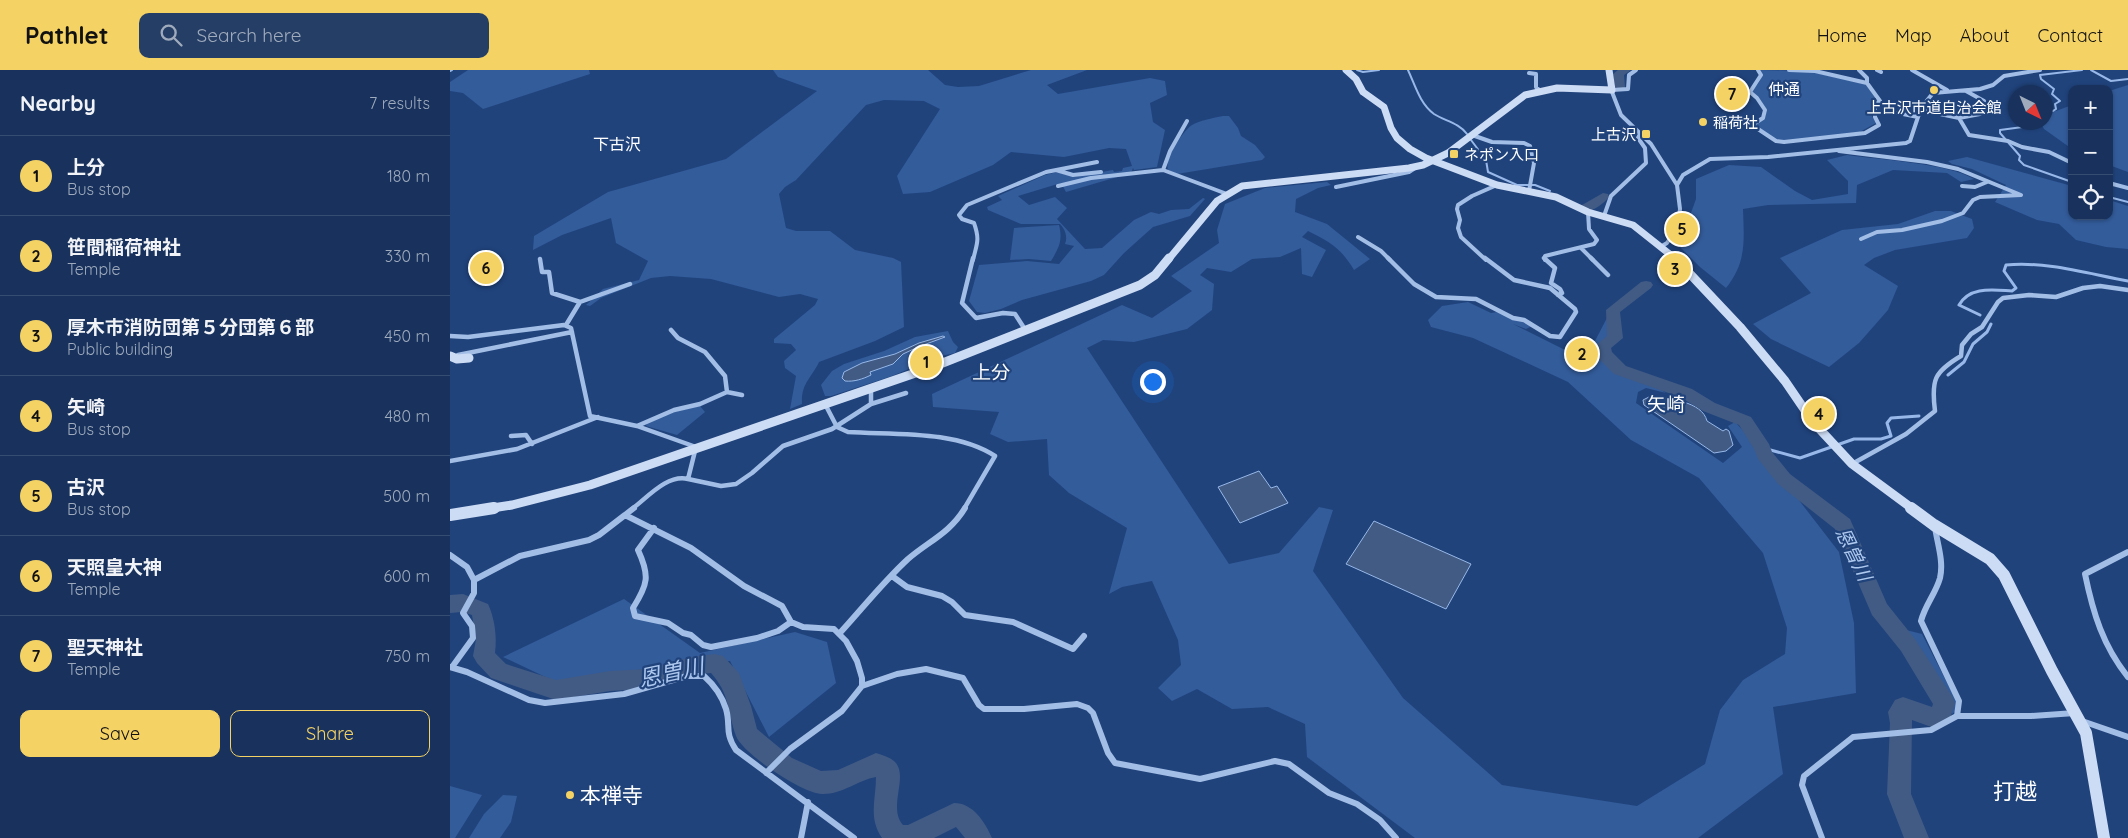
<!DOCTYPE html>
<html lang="en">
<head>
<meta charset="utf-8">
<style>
  :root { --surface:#18325d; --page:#253e66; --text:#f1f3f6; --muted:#9faabc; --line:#364d72; --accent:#f4d264 }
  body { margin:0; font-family:Quicksand,"Noto Sans JP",sans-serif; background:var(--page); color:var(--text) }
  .controls { position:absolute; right:15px; top:15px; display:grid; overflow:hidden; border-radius:10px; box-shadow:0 1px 4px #0004 }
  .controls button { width:45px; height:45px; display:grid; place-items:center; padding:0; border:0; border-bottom:1px solid var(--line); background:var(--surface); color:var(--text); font:25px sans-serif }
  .compass { position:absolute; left:1558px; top:15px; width:45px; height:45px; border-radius:50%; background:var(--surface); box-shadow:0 1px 4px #0004; rotate:137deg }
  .you { position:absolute; left:702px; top:311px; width:18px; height:18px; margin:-12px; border:4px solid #fff; border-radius:50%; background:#1a73e8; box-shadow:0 0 0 8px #1a73e833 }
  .badge { display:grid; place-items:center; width:32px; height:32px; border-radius:50%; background:var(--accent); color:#111; font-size:16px; font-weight:700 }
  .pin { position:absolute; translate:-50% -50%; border:2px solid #fff; box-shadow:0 1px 5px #0006 }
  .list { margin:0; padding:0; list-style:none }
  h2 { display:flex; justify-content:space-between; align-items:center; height:65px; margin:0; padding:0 20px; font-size:21px }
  h2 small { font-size:16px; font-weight:400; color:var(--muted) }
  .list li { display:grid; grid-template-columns:32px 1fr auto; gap:15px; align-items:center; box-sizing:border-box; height:80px; padding:0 20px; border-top:1px solid var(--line) }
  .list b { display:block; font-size:19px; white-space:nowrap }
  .list p { margin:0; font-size:16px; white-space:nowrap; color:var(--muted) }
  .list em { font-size:16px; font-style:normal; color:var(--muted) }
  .actions { display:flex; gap:10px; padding:15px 20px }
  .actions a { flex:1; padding:11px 0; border:1px solid var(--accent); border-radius:10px; text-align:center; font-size:18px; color:var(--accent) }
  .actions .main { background:var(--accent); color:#111 }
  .icon { flex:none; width:28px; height:28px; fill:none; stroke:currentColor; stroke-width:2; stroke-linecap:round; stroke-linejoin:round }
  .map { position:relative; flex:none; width:1678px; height:768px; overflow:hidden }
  header { display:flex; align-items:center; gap:30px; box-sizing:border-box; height:70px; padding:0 25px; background:var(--accent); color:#111 }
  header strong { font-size:24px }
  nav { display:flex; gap:28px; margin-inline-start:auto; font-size:18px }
  .search { width:350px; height:45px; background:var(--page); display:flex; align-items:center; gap:12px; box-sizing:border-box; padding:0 18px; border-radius:10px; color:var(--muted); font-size:19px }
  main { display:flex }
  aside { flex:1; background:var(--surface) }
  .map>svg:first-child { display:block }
  .green { fill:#335c9a }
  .water { fill:#415b85; stroke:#97b8e8 }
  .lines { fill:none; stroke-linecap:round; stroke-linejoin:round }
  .stream-far1 { stroke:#97b8e8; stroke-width:2 }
  .stream { stroke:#97b8e8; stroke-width:3 }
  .river { fill:#415b85; fill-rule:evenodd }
  .street-far2 { stroke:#a3bee6; stroke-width:4 }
  .street-far1 { stroke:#a3bee6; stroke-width:4.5 }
  .street { stroke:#a3bee6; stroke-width:6 }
  .secondary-far2 { stroke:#cddcf5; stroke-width:7 }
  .secondary-far1 { stroke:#cddcf5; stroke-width:9 }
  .secondary { stroke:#cddcf5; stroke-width:12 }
  .poi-dot { fill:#f4d264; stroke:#20437c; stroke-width:2 }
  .labels { text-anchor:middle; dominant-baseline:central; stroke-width:4.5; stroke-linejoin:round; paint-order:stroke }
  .far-poi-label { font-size:15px; fill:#fff; stroke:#20437c; text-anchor:start }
  .far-neighbourhood-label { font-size:16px; fill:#fff; stroke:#20437c }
  .far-quarter-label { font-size:16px; fill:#fff; stroke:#20437c }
  .neighbourhood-label { font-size:19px; fill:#fff; stroke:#20437c }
  .water-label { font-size:19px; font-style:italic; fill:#aec8ee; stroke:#20437c }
  .near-poi-label { font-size:21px; fill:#fff; stroke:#20437c; text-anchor:start }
  .near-water-label { font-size:22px; font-style:italic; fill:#aec8ee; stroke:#20437c }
  .near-neighbourhood-label { font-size:22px; fill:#fff; stroke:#20437c }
</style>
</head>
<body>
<header>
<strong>Pathlet</strong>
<div class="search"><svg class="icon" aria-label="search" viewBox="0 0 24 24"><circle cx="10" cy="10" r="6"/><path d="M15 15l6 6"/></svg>Search here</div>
<nav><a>Home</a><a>Map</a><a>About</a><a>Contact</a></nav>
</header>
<main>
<aside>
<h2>Nearby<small>7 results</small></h2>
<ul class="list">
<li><span class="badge">1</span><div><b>上分</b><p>Bus stop</p></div><em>180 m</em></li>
<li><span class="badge">2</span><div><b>笹間稲荷神社</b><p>Temple</p></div><em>330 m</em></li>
<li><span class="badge">3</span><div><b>厚木市消防団第５分団第６部</b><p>Public building</p></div><em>450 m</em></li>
<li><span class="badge">4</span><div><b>矢崎</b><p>Bus stop</p></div><em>480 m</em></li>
<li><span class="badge">5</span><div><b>古沢</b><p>Bus stop</p></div><em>500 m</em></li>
<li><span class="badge">6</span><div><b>天照皇大神</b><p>Temple</p></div><em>600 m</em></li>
<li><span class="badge">7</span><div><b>聖天神社</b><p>Temple</p></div><em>750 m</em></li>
</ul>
<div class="actions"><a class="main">Save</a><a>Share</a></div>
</aside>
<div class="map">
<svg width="1678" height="768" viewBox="0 0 1678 768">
  <rect width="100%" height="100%" fill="#20437c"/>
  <!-- green -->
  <path class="green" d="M 18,0 L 139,0 L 140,4 L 33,39 L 13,23 L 0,21 L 0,12 Z
    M 323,0 L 478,0 L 495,15 L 508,17 L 529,16 L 581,0 L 637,0 L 597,15 L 608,24 L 700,8 L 715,11 L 717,25 L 700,33 L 703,52 L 715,60 L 707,97 L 684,100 L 683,98 L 681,103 L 616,122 L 611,113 L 568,126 L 579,135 L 605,127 L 617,138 L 607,149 L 635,179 L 652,178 L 684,150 L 701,142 L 709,144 L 721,140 L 739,139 L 753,128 L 755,129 L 740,146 L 703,157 L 674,183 L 654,205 L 641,211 L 572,230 L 551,239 L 535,243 L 527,242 L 519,231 L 529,195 L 577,191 L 609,194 L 624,176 L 615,174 C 618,167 615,159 610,154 L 571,154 L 538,140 L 537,137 L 552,130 L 548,126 L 595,105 L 607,102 L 624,107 L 663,100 L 664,102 L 672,101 L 673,98 L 682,96 L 676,79 L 659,78 L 614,87 L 561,82 L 543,95 L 480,122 L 453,124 L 447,106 L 490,39 L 474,31 L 434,30 L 416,35 L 346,110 L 335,117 L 329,124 L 336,158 L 346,161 L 380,161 L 405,180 L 443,188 L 451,192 L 454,257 L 425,271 L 369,292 C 361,309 351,313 352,334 L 340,339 L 346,306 L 335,298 L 334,291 L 346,280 L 341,274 L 324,273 L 324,269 L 365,235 L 368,229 L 350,224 L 329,227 L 261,209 L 220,206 L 201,208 L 151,228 L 140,236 L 136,235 L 153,219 L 189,210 L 198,191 L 166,173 L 161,148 L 112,165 L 83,180 L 84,166 L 158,122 L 276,89 L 367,21 L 328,7 Z
    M 1311,0 L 1357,1 L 1416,14 L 1427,31 L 1423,34 L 1422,46 L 1426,53 L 1408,63 L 1335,72 L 1325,69 L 1304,56 L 1315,47 L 1317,40 L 1310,29 L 1302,21 C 1307,14 1314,9 1311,0 Z
    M 1678,15 L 1678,102 L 1659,95 L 1659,21 Z
    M 1622,35 L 1622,79 L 1594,59 L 1591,53 L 1596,52 L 1596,42 L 1606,41 Z
    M 773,46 L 779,46 L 788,58 L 791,66 L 805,75 L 815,87 L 812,90 L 727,104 L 718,100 C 714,89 732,62 742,55 C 751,50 763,48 773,46 Z
    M 1397,85 C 1431,90 1497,93 1524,109 L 1511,112 L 1497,103 L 1443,100 L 1407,115 L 1406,133 L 1318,135 L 1293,139 C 1294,170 1297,192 1276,218 L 1250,197 L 1229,176 L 1246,129 L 1246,109 L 1279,95 L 1311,97 L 1345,121 L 1362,130 L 1398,124 L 1398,111 L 1377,90 Z
    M 1517,87 L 1622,116 L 1622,146 L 1659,146 L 1659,130 L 1678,136 L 1678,179 L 1656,177 L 1626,170 L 1609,154 L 1587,150 L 1545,132 L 1556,115 L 1522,99 L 1502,94 L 1498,91 Z
    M 877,112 L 881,115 L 868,118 L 846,129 L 845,142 L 877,154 L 920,189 L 904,200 C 891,178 880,172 858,161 L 852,167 L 876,180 L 862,207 L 852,204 L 851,178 L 830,187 L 802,189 L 781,202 L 757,198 L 750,205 L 764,214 L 762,240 L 737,259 L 684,272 L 653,270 L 637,278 L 779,494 L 829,483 L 869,437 L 883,440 L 863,501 L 953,628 L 1052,715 L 1187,736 L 1255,694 L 1270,640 L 1293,610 L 1335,584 L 1337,558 L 1313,483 L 1249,408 L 1181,370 L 1118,312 L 1023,268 L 981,257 L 978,250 L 992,236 L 1018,232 L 1041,243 L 1047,242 C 1060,248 1071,250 1082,256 L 1076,259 L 1063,254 L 1135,290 L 1158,246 L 1165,246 L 1159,291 C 1177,303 1198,311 1216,323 L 1196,318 L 1188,322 L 1186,333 L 1273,393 L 1292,377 L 1278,356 L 1285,352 L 1304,372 L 1389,482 L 1404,553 L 1406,623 L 1323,637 L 1333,704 L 1248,768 L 965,768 L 857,687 L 855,654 L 818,637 L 782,639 L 747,619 L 722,631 L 708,618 L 731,595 L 728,570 L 702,511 L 672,517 L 659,524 L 677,458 L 619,423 L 599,405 L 597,369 L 558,372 L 540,364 L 549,342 L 483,337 L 482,324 L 672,235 L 702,248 L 742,221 L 721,206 L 769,173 L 767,160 L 775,134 L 815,118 Z
    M 1485,141 L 1501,141 L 1522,149 L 1524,158 L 1517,168 L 1445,180 L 1424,188 L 1414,195 L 1448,216 L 1438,240 L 1409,273 L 1379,297 L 1321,269 L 1303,254 L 1361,223 L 1330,188 L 1392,160 L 1448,154 Z
    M 609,155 C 613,170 609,178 601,191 L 579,189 L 560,190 L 564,158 Z
    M 498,261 L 503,272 L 508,277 L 505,283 L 487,287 L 442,306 L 381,326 L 375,326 L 371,315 L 382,301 L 394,294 L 434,281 L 465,267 Z
    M 250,336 L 255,342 L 227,365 L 196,356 L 197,353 L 224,342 Z
    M 174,529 L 250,583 L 345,562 L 377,572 L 386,613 L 319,667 L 280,591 L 177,601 L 108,613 L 53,587 Z
    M 1448,558 L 1472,564 L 1506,630 L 1506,641 L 1502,644 L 1497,631 L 1467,583 L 1467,580 Z
    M 0,716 L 32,725 L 5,768 L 0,768 Z
    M 53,725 L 67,726 L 61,752 L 50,768 L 19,768 L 34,744 Z"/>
  <!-- water -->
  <path class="water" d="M 493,266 L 495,267 L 468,277 L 453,284 L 443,294 L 420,302 L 421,305 C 413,309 404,312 395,311 L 392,308 L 394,302 L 412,293 L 445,284 L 469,273 Z
    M 1201,326 C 1219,329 1252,331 1257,351 L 1273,361 L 1276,359 L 1279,361 L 1283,375 L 1276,381 L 1264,383 L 1194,335 L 1193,330 Z
    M 809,401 L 821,418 L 827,416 L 838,433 L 790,453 L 768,417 Z
    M 924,451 L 1021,494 L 996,539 L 896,494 Z"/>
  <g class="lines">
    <!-- stream-far1 -->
    <path class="stream-far1" d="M 907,0 L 913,2 L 929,0
      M 958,0 C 965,15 970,34 984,44 C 995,51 1009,53 1017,64
      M 1641,0 L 1661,11 L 1678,9
      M 0,1 L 2,0
      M 1596,40 L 1603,41 L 1606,39 L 1605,34 L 1610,31 L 1602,24 L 1604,19 L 1591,9 L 1590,5 L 1632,0
      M 1587,52 L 1587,55 L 1550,60 L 1550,63 L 1570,86 L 1569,90 L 1574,95 L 1622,112
      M 1021,70 L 1036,90 L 1038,102 L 1067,115 L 1085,115 L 1100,121
      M 1659,127 L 1678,132"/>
    <!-- stream -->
    <path class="stream" d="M 1530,245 L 1509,235 C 1520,216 1543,220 1562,221 L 1566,218 L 1554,201 L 1556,195 C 1596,191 1639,204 1678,211
      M 1498,305 L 1514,292 L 1523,274 L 1537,262 L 1541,254
      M 1313,378 L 1350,388 L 1404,369 L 1431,369 L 1441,366 L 1437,353 L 1441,348 L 1469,346"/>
    <!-- river -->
    <path class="river" d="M 1168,0 L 1181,0 L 1174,5 L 1175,17 L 1170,20 L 1165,17 L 1163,4 Z
      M 1153,123 L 1158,124 L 1159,127 C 1153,134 1142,143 1132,141 L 1130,138 L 1132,135 Z
      M 1196,211 L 1201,212 L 1203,215 L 1201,218 L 1170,242 L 1173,268 L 1161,278 L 1162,282 L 1176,296 L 1242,319 L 1265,333 L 1301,347 L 1319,374 L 1322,382 L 1340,404 L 1400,449 L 1437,534 L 1465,569 L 1502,626 L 1505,633 L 1499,652 L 1484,658 L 1462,650 L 1461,724 L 1479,768 L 1454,768 L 1437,724 L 1440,653 L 1438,642 L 1445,630 L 1453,627 L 1482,637 L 1483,634 L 1451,581 L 1422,545 L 1385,459 L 1328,414 L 1308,389 L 1304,379 L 1289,355 L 1253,341 L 1230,327 L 1164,304 L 1148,288 L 1145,276 L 1157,266 L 1156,240 L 1191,212 Z
      M 13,524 L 38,534 C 45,549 47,567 45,583 L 56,594 L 106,610 L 160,601 L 196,599 L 241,587 L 265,584 L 273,586 L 289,603 L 301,636 L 307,659 L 342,688 L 371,701 L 388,700 L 426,683 C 432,685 439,687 444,691 C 460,705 437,737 453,755 L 458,755 L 504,733 C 523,733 535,752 542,768 L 515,768 L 506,757 L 484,768 L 432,768 C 418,748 426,729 426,707 C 408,710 393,724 373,724 C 354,725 292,683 286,666 C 277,640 280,624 261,603 L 241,605 L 196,619 L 160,621 L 106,630 L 41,608 L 27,593 L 23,586 L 26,569 L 22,545 L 12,542 L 0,543 L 0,525 Z"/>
    <!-- street-far2 -->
    <path class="street-far2" d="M 1186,0 L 1179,5 L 1178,19 L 1162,20 L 1162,22 L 1171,45 L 1201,74 L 1227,115 L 1230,139 L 1228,156 L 1217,173 L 1212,176
      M 1308,0 L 1311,5 L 1300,22 L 1307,28 L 1315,40 L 1313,48 L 1302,55 L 1326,71 L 1334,72 L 1415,63 L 1429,55 L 1425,47 L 1425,35 L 1430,31 L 1417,13 L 1365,1 L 1339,0
      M 1409,0 L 1417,8 L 1417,13
      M 1427,0 L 1431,2
      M 1462,0 L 1497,20
      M 1079,3 L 1086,4 L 1086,17 L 1090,21
      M 1516,21 L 1534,31 L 1530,44 L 1509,48 L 1519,65 L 1558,71 L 1572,77 L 1599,82 L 1622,93
      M 1471,40 L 1509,48
      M 1425,43 L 1448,43 L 1468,47
      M 737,51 L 720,81 L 713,100 L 777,124
      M 1022,65 L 1042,72 L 1074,73 L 1080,76 L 1084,93 L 1079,121
      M 1389,81 L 1477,92 L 1508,99 L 1571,125 L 1530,127 L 1523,130 L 1513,143 L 1492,151 L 1452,160 L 1427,162 L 1411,169
      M 606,100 L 623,105 L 651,102
      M 1659,113 L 1678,118
      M 1227,115 L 1233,105 L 1260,89 L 1318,87 L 1456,73 L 1460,71 L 1471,38 L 1483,23 L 1530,19 L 1543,15 L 1554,6 L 1590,0
      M 608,116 L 641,108 L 713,100
      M 1512,116 L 1525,117 L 1537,112
      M 886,117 L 959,102 L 965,98
      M 1154,146 L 1161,126 L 1196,93 L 1195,78 L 1188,68 L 1190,64
      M 908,167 L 931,181 L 940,190
      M 1131,178 L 1143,190
      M 523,190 C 527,173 530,170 524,153 L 512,149 L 509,145 L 517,135 L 596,102 L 647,92
      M 1036,190 L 1011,167 L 1008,158 L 1010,150 L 1007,139 L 1008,135 L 1022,126 L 1047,115
      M 1095,190 L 1095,186 L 1144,174 L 1147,170 L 1139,159 L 1138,142"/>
    <!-- street-far1 -->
    <path class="street-far1" d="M 523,188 L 512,233 L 526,248 L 553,243 L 565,244 L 576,261
      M 938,188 L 964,214 L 986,227 L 1026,229 L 1063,248 L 1074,250 L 1100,266 L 1110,267 L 1126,242 L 1125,239 L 1100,218 L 1064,210 L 1035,188
      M 1094,188 L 1105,198 L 1101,213 L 1110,219 L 1112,223 L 1108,225
      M 1141,188 L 1158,205
      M 90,189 L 92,202 L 99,202 L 102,223 L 130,232 L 116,255
      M 130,232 L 180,214
      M 0,266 L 18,267 L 114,255 L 121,258 L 140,346 L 187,356 L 246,377 L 238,409 C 217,404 198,427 182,439
      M 8,285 L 122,262
      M 277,322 L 292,325
      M 375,334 L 387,357 L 398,362 C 445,365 505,360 545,386 L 514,439
      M 421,334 L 456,323
      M 187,356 L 224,340 L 250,334 L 277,322 L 275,306 L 255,282 L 228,268 L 221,260
      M 61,366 L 76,365 L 82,374
      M 0,391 L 67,379 L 148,347
      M 1402,394 L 1456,364 L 1485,341 C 1481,310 1484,302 1511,286 L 1512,275 L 1521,264 L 1532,257 L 1548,232 L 1553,228 L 1579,225 L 1606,227 L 1633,218 L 1650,216 L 1678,220
      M 238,409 L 271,416 L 286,414 L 302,403 L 333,376 L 382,359 L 421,334 L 421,319"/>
    <!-- street -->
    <path class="street" d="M 184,438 L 175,445 L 241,478 L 294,516 L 332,536 L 341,552 L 353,557 L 384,559 L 396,571 L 407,591 L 412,608 L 412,616 L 392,641 L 340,679 L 316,703
      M 204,458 L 188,480 C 200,506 198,514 183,538 L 185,546 L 218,553 L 233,563 L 241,565 L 253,575 L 261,577 L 307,568 L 328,561 L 341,552
      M 1678,482 L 1635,504 C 1643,543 1653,576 1678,607
      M 0,485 L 17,497 L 24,510 L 70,486 L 139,470 L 149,465 L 175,445
      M 442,506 L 457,517 L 492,526 L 502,532 L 515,545 L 563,552 L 623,579 L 634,566
      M 389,564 C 412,539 433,512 458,489 C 479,471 500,463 515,438
      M 0,597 L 17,602 L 79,630 L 95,633 L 174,624 L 237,606 L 254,606 C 263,614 272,626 276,639 C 281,656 274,662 286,680 L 404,768
      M 2,597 L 23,568 L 22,556 L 13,543 L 24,523 L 24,510
      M 412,616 L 447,604 L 476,599 L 513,608 L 529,635 L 534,639 L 574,639 L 627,634 L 638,638 L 643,643 L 658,683 L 665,693 L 750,709 L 825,691 L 839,694 L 879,723 L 907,734 L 930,750 L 946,768
      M 1507,646 L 1581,646 L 1625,643
      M 1632,651 L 1678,667
      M 351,768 L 358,732
      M 1372,768 L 1352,715 L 1354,706 L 1403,667 L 1481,660 L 1507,646 L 1509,631 L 1471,551 C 1475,535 1486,523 1490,508 C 1494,491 1487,473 1485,457"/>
    <!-- secondary-far2 -->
    <path class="secondary-far2" d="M 896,0 L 906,9 L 913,22 L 934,37 L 941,58 L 947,68 L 960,79 L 976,88 L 1047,115 L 1106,127 L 1138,142 L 1183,155 L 1227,190
      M 718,190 L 767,131 L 792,116 L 959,98 L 973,95 L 998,83 L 1075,25 L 1107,18 L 1162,20 L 1159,0"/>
    <!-- secondary-far1 -->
    <path class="secondary-far1" d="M 1225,188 L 1290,257 L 1335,311 L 1363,352 L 1402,394 L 1463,439
      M 0,286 L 7,289 L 19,288
      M 36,439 L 62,435 L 140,415 L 480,298 L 690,215 L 705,205 L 719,188"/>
    <!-- secondary -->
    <path class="secondary" d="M 1461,438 L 1484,455 L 1540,489 L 1554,505 L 1602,601 L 1636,663 L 1654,768
      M 0,445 L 44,438"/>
  </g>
  <!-- markers -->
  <g class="poi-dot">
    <circle cx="1484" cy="20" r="5"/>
    <circle cx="1253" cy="52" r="5"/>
    <rect x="1191" y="59" width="10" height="10" rx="2.5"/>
    <rect x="999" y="79" width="10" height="10" rx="2.5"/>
    <circle cx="120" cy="725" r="5"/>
  </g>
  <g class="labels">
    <!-- far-poi labels -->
    <g class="far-poi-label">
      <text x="1484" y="37" text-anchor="middle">上古沢市道自治会館</text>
      <text x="1263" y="52">稲荷社</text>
      <text x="1186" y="64" text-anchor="end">上古沢</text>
      <text x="1014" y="84">ネポン入口</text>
    </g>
    <!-- far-neighbourhood labels -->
    <g class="far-neighbourhood-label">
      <text x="1334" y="19">仲通</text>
    </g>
    <!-- far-quarter labels -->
    <g class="far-quarter-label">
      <text x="167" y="74">下古沢</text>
    </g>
    <!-- neighbourhood labels -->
    <g class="neighbourhood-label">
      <text x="541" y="302">上分</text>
      <text x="1216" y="334">矢崎</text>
    </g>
    <!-- water labels -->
    <g class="water-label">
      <text transform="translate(1404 484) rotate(64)">恩曽川</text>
    </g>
    <!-- near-poi labels -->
    <g class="near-poi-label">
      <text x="130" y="725">本禅寺</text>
    </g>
    <!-- near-water labels -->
    <g class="near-water-label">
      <text transform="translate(221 602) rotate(-12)">恩曽川</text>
    </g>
    <!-- near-neighbourhood labels -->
    <g class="near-neighbourhood-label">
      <text x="1565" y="721">打越</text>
    </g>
  </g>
</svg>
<div class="controls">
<button>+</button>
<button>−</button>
<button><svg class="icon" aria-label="locate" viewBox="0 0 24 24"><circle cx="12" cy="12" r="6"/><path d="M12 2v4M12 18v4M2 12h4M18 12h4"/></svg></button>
</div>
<svg class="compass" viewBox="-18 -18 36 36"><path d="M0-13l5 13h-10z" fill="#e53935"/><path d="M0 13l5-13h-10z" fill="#9faabc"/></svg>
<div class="you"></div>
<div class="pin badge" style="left:476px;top:292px">1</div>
<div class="pin badge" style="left:1132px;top:284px">2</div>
<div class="pin badge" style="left:1225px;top:199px">3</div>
<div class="pin badge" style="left:1369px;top:344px">4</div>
<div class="pin badge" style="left:1232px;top:159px">5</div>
<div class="pin badge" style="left:36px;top:198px">6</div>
<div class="pin badge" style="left:1282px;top:24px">7</div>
</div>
</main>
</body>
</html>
